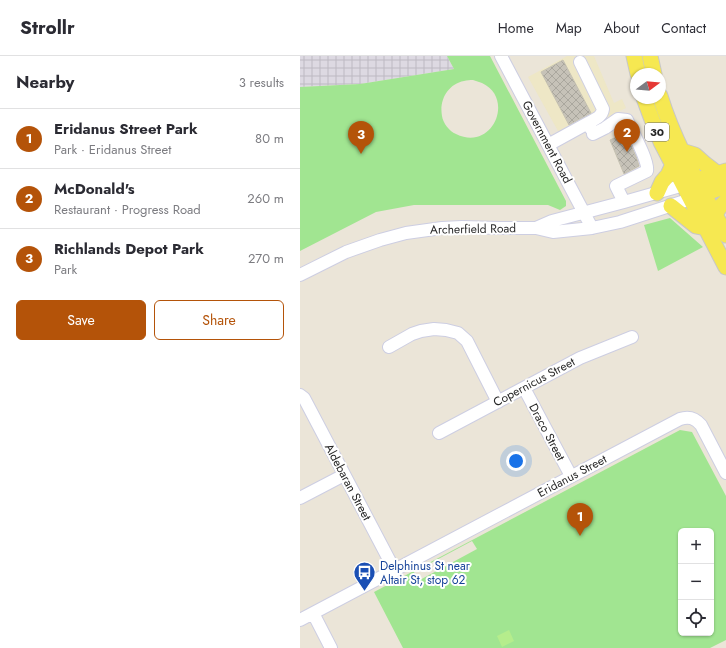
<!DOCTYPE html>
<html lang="en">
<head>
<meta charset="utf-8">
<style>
  :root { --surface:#fff; --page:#f2f2f3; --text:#2b2b33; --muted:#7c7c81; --line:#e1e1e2; --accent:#b45309 }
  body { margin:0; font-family:Jost,sans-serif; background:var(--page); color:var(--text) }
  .controls { position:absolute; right:12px; bottom:12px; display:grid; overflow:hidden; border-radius:6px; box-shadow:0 1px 3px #0004 }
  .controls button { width:36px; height:36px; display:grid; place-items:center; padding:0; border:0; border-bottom:1px solid var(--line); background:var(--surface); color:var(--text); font:20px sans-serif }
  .compass { position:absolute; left:330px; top:12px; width:36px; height:36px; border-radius:50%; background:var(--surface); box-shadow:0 1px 3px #0004; rotate:74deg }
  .you { position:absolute; left:216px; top:405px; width:14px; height:14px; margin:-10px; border:3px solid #fff; border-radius:50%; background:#1a73e8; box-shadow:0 0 0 6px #1a73e833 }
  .badge { display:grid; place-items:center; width:26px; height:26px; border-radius:50%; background:var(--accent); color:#fff; font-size:13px; font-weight:700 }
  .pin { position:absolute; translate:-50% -33px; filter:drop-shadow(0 1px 2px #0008) }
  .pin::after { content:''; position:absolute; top:21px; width:14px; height:12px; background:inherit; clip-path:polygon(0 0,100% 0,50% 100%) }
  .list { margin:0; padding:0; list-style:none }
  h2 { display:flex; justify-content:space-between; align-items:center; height:52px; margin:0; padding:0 16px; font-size:17px }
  h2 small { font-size:13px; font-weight:400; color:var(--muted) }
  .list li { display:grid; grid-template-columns:26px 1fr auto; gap:12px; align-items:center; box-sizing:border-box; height:60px; padding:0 16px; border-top:1px solid var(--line) }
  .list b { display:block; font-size:15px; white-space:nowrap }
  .list p { margin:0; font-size:13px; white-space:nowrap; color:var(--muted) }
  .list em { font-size:13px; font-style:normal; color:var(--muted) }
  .actions { display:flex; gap:8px; padding:12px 16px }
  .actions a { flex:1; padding:9px 0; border:1px solid var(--accent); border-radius:6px; text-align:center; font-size:14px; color:var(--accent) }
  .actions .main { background:var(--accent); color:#fff }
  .icon { flex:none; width:22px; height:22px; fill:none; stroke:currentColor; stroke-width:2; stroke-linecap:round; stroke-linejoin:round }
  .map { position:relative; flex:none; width:426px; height:592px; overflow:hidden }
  header { display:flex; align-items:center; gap:24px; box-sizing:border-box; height:56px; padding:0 20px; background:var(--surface); border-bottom:1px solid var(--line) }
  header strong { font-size:19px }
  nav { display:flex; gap:22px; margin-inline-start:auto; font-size:14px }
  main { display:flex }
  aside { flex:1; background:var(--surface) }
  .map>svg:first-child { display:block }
  .industrial { fill:url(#industrial-grid) }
  .education { fill:#eee7c6 }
  .green { fill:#a1e591; fill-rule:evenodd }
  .pitch { fill:#b5ed8c }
  .building { fill:url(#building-cross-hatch); stroke:#c6c2b2 }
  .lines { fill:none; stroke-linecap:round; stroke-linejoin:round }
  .minor-casing { stroke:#cdcee2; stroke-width:14 }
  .major-casing { stroke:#c7c7c7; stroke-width:17 }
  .minor { stroke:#fff; stroke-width:12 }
  .major { stroke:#f6e851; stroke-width:15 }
  .labels { text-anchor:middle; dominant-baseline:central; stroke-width:4; stroke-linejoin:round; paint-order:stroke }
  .shield { fill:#fff; stroke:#686868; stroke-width:1 }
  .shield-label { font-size:11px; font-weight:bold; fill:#272727 }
  .street-label { font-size:12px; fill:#272727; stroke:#fff }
  .transit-label { font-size:12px; fill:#164399; stroke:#fff; text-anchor:start }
</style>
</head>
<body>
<header>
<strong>Strollr</strong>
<nav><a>Home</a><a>Map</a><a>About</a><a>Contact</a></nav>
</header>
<main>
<aside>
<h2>Nearby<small>3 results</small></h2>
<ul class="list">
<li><span class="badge">1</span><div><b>Eridanus Street Park</b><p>Park · Eridanus Street</p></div><em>80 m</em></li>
<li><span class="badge">2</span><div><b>McDonald's</b><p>Restaurant · Progress Road</p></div><em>260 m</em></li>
<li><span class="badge">3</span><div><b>Richlands Depot Park</b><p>Park</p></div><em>270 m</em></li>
</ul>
<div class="actions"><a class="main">Save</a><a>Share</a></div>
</aside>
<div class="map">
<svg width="426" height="592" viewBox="0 0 426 592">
  <defs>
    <pattern id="industrial-grid" width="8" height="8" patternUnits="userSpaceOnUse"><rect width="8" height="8" fill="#ddd9e2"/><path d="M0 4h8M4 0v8" fill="none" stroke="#bebac2"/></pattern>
    <pattern id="building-cross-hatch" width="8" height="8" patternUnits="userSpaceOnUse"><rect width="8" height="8" fill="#c6c2b8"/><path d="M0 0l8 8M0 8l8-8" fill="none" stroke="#aaa79e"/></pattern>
  </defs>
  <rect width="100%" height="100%" fill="#ebe5d8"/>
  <!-- industrial -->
  <path class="industrial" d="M 0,0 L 147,0 L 154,13 L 60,28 L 0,31 Z"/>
  <!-- education -->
  <path class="education" d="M 267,0 L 294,0 L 314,47 L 322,43 L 326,52 L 263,84 L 228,21 Z"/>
  <!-- green -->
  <path class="green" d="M 147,0 L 190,0 L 266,145 L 266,150 L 260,154 L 248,149 L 114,149 L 76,156 L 0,195 L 0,31 L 60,28 L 154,13 ZM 173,24 C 176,25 179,26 182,27 C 215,42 193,96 156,78 C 149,75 143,67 142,60 C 139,44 148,28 164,25 C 167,24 170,24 173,24 Z
    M 370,162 L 403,191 L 358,215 L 344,169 Z
    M 380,374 L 392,376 L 426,440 L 426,584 L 410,592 L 103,592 L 74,536 ZM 381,475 L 411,475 L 411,577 L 381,577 ZM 172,485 L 177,493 L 118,525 L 114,516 Z"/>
  <!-- pitch -->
  <path class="pitch" d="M 209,574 L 214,585 L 202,591 L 197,580 Z"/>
  <!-- building -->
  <path class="building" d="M 263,4 L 291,57 L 269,69 L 241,16 Z
    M 325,77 L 336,100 L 339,110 L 324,118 L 310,84 Z"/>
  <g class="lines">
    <defs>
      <path id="minor" d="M 201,0 L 292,172
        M 280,6 L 303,53 C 302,61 295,63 288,67
        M 293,78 L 305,72 L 318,63 L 327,64 C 332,75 349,105 347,115 L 316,130 L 324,146
        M 248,89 L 288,67 L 291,73
        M 236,172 L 252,165 L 324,146 L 384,129
        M 0,219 L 46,196 L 80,184 L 106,177 L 142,172 L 162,171 L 199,172 L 236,172 L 253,176 L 292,172 L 320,166 L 391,143
        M 89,291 L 112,278 L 121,275 L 134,273 L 146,274 L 158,277 L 167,285 L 198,346
        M 224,332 L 271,420
        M 0,339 L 4,342 L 95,515
        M 139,377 L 280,302 L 332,281
        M 0,442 L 44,419
        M 13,557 L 31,592
        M 0,564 L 380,363 C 389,360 395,362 401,369 L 426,417"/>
      <path id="major" d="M 334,0 L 338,18
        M 350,0 L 354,18
        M 360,40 C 375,89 402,134 426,179
        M 344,42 L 354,69 L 361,86 L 426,211
        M 382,95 L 395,99 L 405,108 L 418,118
        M 389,127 L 426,115
        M 357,137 L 362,126 L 368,119 L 373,108
        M 395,141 L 426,130
        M 371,150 L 396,170 L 406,172
        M 415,159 L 419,152 L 426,145"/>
    </defs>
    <!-- minor casing -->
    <use href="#minor" class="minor-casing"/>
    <!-- major casing -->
    <use href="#major" class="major-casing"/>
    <!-- minor -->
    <use href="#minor" class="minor"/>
    <!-- major -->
    <use href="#major" class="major"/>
  </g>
  <!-- icons -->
  <defs>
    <symbol id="bus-pin" viewBox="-11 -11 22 30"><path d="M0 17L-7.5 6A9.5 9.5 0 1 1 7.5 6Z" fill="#1a4fb4" stroke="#fff"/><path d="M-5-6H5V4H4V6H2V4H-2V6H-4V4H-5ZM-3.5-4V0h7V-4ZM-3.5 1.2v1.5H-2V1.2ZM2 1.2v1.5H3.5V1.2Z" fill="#fff"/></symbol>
  </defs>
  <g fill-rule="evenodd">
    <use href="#bus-pin" x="52" y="504" width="25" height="34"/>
  </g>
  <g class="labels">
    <!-- shield labels -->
    <rect class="shield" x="345" y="67" width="24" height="18" rx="3"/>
    <g class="shield-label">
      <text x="357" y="76">30</text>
    </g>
    <!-- street labels -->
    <g class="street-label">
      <text transform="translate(247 86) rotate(62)">Government Road</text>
      <text transform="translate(173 173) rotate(-1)">Archerfield Road</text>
      <text transform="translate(234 326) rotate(-28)">Copernicus Street</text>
      <text transform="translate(247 376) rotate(62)">Draco Street</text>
      <text transform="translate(272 420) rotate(-28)">Eridanus Street</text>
      <text transform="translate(48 426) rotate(62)">Aldebaran Street</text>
    </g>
    <!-- transit labels -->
    <g class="transit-label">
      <text x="80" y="510">Delphinus St near<tspan x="80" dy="14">Altair St, stop 62</tspan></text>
    </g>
  </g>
</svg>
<div class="controls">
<button>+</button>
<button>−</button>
<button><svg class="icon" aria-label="locate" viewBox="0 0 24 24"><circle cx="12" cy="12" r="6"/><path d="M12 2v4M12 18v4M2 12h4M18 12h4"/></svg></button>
</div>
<svg class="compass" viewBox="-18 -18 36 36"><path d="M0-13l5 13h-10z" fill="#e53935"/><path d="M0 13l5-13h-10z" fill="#7c7c81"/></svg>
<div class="you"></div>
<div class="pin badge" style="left:280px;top:480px">1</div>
<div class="pin badge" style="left:327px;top:96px">2</div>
<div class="pin badge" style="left:61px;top:98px">3</div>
</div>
</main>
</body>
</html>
